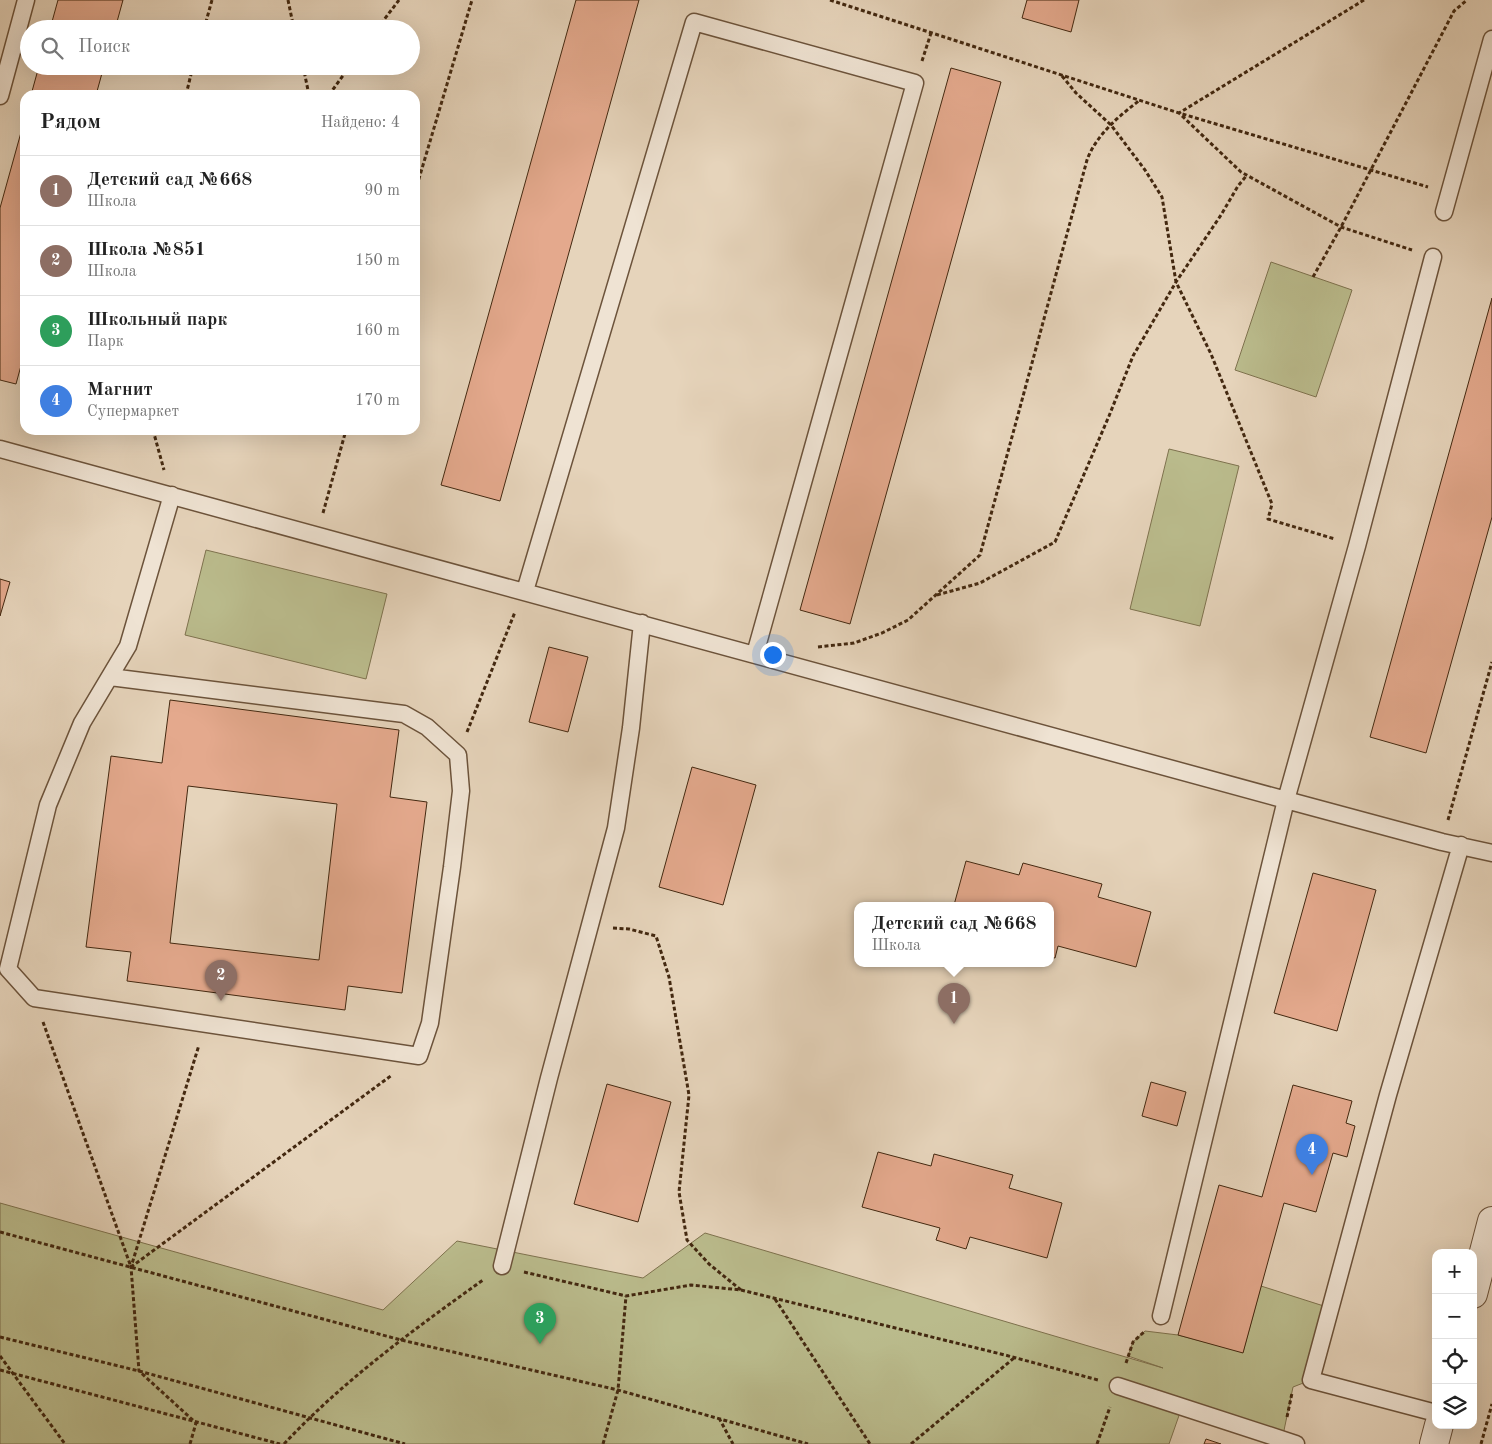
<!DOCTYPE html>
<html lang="ru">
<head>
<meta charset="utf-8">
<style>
  :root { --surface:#fff; --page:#f2f2f2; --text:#222; --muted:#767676; --line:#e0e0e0; --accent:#ea580c }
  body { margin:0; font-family:"Old Standard TT",serif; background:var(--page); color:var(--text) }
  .controls { position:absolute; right:15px; bottom:15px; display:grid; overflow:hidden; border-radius:10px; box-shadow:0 5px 20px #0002 }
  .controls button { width:45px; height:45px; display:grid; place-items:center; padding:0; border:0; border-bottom:1px solid var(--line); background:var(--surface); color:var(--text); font:25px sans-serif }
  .you { position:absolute; left:772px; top:654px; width:18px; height:18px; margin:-12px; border:4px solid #fff; border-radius:50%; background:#1a73e8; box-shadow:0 0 0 8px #1a73e833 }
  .badge { display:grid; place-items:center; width:32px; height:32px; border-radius:50%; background:var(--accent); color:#fff; font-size:16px; font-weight:700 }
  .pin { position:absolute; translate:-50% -41px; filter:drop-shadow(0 1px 2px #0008) }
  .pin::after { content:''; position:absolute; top:26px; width:18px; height:15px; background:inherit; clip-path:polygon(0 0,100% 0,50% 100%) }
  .popup { position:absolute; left:854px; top:902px; width:200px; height:65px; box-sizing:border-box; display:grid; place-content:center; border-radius:10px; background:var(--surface); filter:drop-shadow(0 1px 4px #0005); font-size:16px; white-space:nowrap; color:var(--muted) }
  .popup b { font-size:19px; color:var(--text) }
  .popup::after { content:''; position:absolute; left:50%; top:100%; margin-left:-10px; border:10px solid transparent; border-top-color:var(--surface) }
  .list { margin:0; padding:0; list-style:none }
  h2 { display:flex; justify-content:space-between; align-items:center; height:65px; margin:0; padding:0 20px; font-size:21px }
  h2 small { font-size:16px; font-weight:400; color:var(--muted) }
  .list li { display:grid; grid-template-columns:32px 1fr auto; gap:15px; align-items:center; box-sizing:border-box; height:70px; padding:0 20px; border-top:1px solid var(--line) }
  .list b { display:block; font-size:19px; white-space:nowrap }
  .list p { margin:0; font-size:16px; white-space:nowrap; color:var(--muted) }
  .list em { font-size:16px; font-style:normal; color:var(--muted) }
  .icon { flex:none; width:28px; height:28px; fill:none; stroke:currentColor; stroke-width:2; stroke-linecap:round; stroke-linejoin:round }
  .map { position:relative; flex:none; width:1492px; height:1444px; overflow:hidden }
  .search { position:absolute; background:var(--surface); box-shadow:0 5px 20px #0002; left:20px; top:20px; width:400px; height:55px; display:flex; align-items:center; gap:12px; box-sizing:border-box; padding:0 18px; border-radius:28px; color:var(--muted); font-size:19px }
  .panel { position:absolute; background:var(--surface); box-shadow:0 5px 20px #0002; left:20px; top:90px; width:400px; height:345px; border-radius:15px }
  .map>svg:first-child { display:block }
  .green { fill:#babb8c; stroke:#7e724e }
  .building { fill:#e4a98d; stroke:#432810; fill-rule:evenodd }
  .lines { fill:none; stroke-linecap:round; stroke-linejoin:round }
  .service-casing { stroke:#6c533b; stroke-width:19 }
  .tertiary-casing { stroke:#6c533b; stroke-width:30 }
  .path { stroke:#432810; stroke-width:3; stroke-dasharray:4 2.5; stroke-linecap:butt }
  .service { stroke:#efe3d3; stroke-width:16 }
  .tertiary { stroke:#efe3d3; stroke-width:28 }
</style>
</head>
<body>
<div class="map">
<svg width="1492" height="1444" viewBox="0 0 1492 1444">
  <rect width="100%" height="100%" fill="#e6d4bb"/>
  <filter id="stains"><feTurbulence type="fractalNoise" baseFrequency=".004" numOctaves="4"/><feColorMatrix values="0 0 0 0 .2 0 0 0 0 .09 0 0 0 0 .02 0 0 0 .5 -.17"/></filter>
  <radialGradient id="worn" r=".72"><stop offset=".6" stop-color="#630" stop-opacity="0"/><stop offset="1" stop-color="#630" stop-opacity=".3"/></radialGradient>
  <!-- green -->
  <path class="green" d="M 1271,262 L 1352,290 L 1316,397 L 1235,370 Z
    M 1169,449 L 1239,466 L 1200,626 L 1130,609 Z
    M 206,550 L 387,594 L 366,679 L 185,635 Z
    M 0,1203 L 383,1310 L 457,1241 L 643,1278 L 705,1233 L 1163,1368 L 1128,1356 L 1133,1342 L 1145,1331 L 1178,1335 L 1243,1352 L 1261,1286 L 1330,1308 L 1311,1380 L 1293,1387 L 1282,1440 L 1182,1407 L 1169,1444 L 0,1444 Z"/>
  <!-- building -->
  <path class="building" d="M 58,0 L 123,0 L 115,29 L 50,29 Z
    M 576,0 L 639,0 L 500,501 L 441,485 Z
    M 1027,0 L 1079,0 L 1071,32 L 1022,18 Z
    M 39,66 L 104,66 L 96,95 L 31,95 Z
    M 951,68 L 1001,82 L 850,624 L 800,610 Z
    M 25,118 L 25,351 L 16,384 L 0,380 L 0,208 Z
    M 1492,298 L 1492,517 L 1426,753 L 1370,737 Z
    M 0,579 L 10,582 L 0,616 Z
    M 549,647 L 588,657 L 568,732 L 529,722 Z
    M 170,700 L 399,730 L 390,797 L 427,802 L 402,993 L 348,986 L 345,1010 L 127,981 L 131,952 L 86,947 L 111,756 L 162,763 ZM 188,786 L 337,804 L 319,960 L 170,943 Z
    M 692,767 L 756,785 L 723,905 L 659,887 Z
    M 966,861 L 1019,875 L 1023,863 L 1102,884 L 1098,897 L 1151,912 L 1136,967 L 1058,946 L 1055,958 L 1050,957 L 1050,905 L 954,905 Z
    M 1313,873 L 1376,890 L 1337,1031 L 1274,1013 Z
    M 1151,1082 L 1186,1092 L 1177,1126 L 1142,1116 Z
    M 607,1084 L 671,1102 L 638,1222 L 574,1204 Z
    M 1293,1085 L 1352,1101 L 1346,1123 L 1355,1126 L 1347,1157 L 1333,1153 L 1316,1212 L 1284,1203 L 1243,1353 L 1178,1335 L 1219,1185 L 1262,1197 Z
    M 878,1152 L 931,1166 L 934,1154 L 1013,1175 L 1009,1188 L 1062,1203 L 1047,1258 L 970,1237 L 966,1249 L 936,1240 L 940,1228 L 862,1207 Z
    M 1206,1439 L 1221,1444 L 1204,1444 Z"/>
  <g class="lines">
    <defs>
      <path id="service" d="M 0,96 L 26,0
        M 1444,212 L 1492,39
        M 0,449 L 1286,800 L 1442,842 L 1492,853
        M 525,591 L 694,22 L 915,83 L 755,654
        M 110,677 L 404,714 L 427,727 L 458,755 L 461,791 L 452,867 L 430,1023 L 419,1056 L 34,998 L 8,969 L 48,805 L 82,723 L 128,646 L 172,495
        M 502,1266 L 549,1078 L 616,828 L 631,728 L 642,623
        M 1161,1316 L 1286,800 L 1357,546 L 1433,257
        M 1118,1386 L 1296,1444
        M 1436,1413 L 1311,1380 L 1388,1095 L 1461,845"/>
      <path id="tertiary" d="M 1473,1294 L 1492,1221
        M 1434,1444 L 1439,1425"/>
    </defs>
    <!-- service casing -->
    <use href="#service" class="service-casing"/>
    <!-- tertiary casing -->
    <use href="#tertiary" class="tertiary-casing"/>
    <!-- path -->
    <path class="path" d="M 288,0 L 294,29
      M 830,0 L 1179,113 L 1428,187
      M 1364,0 L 1179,113 L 1241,172 L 1341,227 L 1412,250
      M 204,29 L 212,0
      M 377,29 L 399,0
      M 922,61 L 931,33
      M 303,66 L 309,95
      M 1062,76 L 1076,93 L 1111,125 L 1145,170 L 1162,197 L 1176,282 L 1211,354 L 1272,504 L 1268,519 L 1335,539
      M 186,95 L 193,66
      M 329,95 L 350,66
      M 415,192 L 472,0
      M 1313,277 L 1341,227 L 1454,11 L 1467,0
      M 153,430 L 164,470
      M 323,513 L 346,430
      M 937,595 L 980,583 L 1055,542 L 1109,416 L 1133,356 L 1176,282 L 1221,215 L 1238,186 L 1247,175
      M 818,647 L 854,643 L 882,633 L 908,620 L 980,555 L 1087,160 C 1096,135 1119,116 1140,100
      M 467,732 L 515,612
      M 1448,820 L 1492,662
      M 613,928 L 629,929 L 656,936 L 669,977 L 689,1095 L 679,1192 L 687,1240 L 709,1264 L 741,1290
      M 43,1022 L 131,1267 L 392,1075
      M 0,1232 L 401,1340 L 618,1390 L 808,1444
      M 524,1272 L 626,1296 L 691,1285 L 741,1290 L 1005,1355 L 1098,1380
      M 775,1299 L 870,1444
      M 0,1337 L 139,1371 L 405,1444
      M 0,1356 L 65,1444
      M 1126,1363 L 1133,1342 L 1145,1331
      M 0,1370 L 280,1444
      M 1287,1417 L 1292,1393
      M 719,1418 L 733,1444
      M 190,1444 L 196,1423 L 139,1371 L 131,1267 L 199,1045
      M 284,1444 C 343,1381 413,1330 483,1280
      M 603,1444 L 618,1390 L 626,1296
      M 911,1444 L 1014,1358
      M 1097,1444 L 1110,1407
      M 1481,1444 L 1492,1404"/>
    <!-- service -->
    <use href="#service" class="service"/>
    <!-- tertiary -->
    <use href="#tertiary" class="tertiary"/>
  </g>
  <rect width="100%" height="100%" filter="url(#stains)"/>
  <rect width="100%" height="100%" fill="url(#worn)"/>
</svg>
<div class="controls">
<button>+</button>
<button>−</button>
<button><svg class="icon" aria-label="locate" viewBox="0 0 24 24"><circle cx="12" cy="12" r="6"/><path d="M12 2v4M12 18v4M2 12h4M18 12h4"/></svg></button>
<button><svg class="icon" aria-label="layers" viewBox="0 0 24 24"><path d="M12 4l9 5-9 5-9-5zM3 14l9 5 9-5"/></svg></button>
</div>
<div class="you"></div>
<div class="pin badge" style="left:954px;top:1024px;background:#8d6e63">1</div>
<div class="popup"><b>Детский сад №668</b>Школа</div>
<div class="pin badge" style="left:221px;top:1001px;background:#8d6e63">2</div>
<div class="pin badge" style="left:540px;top:1344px;background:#2e9e5b">3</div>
<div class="pin badge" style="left:1312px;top:1175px;background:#3f7fe0">4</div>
<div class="search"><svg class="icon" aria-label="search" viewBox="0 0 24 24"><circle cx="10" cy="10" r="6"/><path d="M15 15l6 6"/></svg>Поиск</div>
<section class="panel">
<h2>Рядом<small>Найдено: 4</small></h2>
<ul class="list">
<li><span class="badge" style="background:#8d6e63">1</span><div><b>Детский сад №668</b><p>Школа</p></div><em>90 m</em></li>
<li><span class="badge" style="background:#8d6e63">2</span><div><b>Школа №851</b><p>Школа</p></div><em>150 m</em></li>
<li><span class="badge" style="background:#2e9e5b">3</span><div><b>Школьный парк</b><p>Парк</p></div><em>160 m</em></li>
<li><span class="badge" style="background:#3f7fe0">4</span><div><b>Магнит</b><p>Супермаркет</p></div><em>170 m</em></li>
</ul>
</section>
</div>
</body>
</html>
